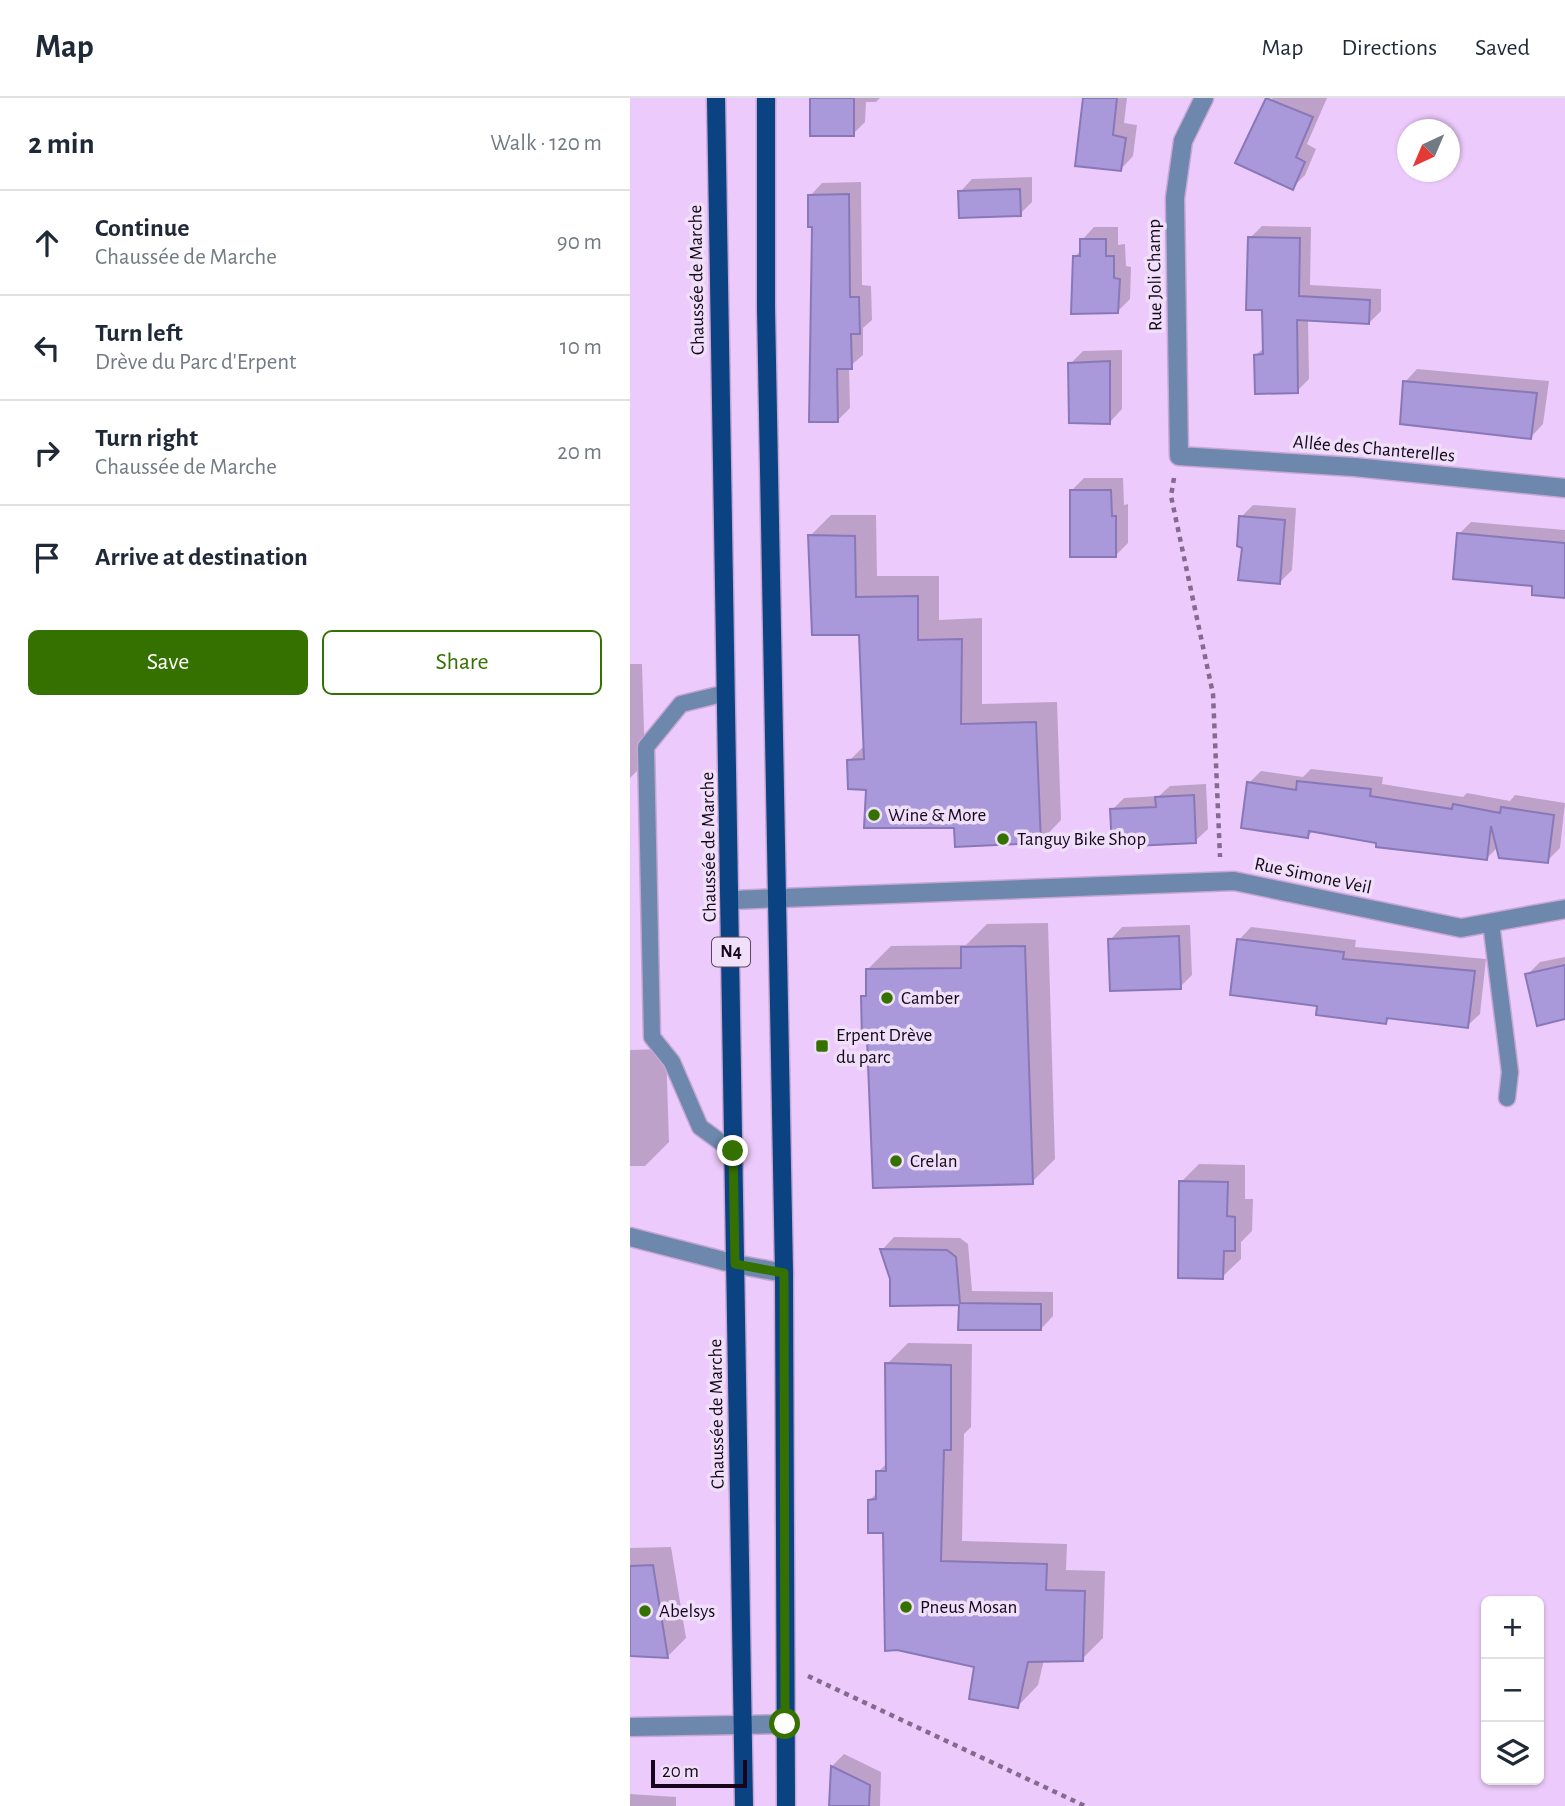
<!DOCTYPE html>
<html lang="en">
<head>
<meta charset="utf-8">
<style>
  :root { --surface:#fff; --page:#f6f6f7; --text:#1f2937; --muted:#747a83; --line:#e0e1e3; --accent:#357101 }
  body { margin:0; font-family:"Alegreya Sans",sans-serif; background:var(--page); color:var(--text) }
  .controls { position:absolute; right:21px; bottom:21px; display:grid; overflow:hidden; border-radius:10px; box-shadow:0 2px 5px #0004 }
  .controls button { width:63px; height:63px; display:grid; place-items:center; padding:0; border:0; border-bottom:2px solid var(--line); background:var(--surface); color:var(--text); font:35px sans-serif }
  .compass { position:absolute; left:767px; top:21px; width:63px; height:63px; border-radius:50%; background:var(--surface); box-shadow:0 2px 5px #0004; rotate:224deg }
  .scale { position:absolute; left:21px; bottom:18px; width:96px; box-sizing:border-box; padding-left:7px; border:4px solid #15061b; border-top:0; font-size:19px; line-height:24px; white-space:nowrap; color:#15061b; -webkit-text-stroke:5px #f0dff8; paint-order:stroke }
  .stop { position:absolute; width:21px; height:21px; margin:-16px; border:5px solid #357101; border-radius:50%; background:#fff }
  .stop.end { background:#357101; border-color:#fff; box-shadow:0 2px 7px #0008 }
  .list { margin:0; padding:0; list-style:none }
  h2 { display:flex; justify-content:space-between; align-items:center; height:91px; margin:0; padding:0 28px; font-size:30px }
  h2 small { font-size:23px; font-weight:400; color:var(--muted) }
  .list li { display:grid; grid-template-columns:46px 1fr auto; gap:21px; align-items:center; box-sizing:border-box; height:105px; padding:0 28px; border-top:2px solid var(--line) }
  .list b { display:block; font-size:26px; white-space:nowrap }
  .list p { margin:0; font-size:23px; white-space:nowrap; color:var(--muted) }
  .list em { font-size:23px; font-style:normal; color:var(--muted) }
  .actions { display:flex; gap:14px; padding:21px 28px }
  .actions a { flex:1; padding:16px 0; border:2px solid var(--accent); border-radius:10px; text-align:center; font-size:24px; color:var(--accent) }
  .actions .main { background:var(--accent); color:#fff }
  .icon { flex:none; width:38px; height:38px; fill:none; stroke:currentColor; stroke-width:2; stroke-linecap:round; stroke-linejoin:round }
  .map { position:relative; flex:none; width:935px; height:1708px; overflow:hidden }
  header { display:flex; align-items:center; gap:42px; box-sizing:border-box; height:98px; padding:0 35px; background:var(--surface); border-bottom:2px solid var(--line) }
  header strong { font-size:33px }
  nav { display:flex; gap:38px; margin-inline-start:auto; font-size:24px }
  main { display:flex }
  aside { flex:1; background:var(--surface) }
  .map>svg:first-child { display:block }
  .shadow { fill:#0003 }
  .building { fill:#a998da; stroke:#8978b8; stroke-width:2 }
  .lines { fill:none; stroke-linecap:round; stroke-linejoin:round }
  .service-casing { stroke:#c6a7d4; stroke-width:19 }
  .minor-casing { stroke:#c6a7d4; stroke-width:21 }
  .primary-casing { stroke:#c6a7d4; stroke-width:21 }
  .path { stroke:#836a8e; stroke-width:4.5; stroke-dasharray:5 5; stroke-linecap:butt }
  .service { stroke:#6d88ac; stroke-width:16 }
  .minor { stroke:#6d88ac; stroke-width:18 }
  .primary { stroke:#0b4281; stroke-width:18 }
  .route { stroke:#357101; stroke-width:9 }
  .poi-dot { fill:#357101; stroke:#f0dff8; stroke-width:2.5 }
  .labels { text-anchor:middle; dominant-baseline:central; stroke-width:7; stroke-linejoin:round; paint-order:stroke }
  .shield { fill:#f0dff8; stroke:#57475d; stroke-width:2 }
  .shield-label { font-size:18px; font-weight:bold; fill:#15061b }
  .street-label { font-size:19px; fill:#15061b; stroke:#f0dff8 }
  .poi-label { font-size:19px; fill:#15061b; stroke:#f0dff8; text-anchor:start }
</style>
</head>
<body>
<header>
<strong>Map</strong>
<nav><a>Map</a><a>Directions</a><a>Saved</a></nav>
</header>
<main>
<aside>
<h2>2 min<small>Walk · 120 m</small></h2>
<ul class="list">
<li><svg class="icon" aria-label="ahead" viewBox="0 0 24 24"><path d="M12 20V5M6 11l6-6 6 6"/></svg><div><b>Continue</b><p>Chaussée de Marche</p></div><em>90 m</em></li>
<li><svg class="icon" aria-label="left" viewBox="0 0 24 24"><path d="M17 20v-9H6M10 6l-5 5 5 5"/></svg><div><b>Turn left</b><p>Drève du Parc d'Erpent</p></div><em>10 m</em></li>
<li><svg class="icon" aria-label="right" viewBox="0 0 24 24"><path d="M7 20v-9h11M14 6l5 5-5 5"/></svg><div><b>Turn right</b><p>Chaussée de Marche</p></div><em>20 m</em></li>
<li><svg class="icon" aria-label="arrive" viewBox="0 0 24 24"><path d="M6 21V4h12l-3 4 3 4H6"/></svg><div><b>Arrive at destination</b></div></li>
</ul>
<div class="actions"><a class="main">Save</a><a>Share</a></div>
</aside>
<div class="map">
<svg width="935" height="1708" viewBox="0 0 935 1708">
  <rect width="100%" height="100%" fill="#edcafc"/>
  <!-- shadow -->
  <path class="shadow" d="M 182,0 L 250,0 L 246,4 L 236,4 L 235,24 L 223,36 Z
    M 454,0 L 497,0 L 494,25 L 507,27 L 503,58 L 491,71 Z
    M 643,0 L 697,0 L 677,46 L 686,51 L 675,77 L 662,90 L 632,11 Z
    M 402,79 L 402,104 L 390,116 L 330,94 L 342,81 Z
    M 231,84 L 232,187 L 241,188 L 242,222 L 233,230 L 233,257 L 219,269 L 220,310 L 207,323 L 180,98 L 192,85 Z
    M 632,128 L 681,129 L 680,187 L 751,191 L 751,213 L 739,225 L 678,221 L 679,281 L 667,293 L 626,257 L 635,249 L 633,210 L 620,140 Z
    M 464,129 L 488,129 L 488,147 L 495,146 L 496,168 L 501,169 L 500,201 L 487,214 L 444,159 L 452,152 L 452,142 Z
    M 492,252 L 492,311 L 480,324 L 440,266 L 453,253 Z
    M 787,271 L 919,283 L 913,326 L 901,339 L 775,284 Z
    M 454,380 L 493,380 L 494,407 L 498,406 L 498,445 L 486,457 L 442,392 Z
    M 623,407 L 666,410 L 662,472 L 650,484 L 613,449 L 611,419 Z
    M 201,417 L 246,417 L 247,478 L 309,478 L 309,522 L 352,520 L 352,606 L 427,604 L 431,722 L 410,744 L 326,728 L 238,691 L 219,663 L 235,647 L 231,535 L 180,438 Z
    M 841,424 L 935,432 L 935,498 L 904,487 L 829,436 Z
    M 0,566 L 12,566 L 15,665 L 0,680 Z
    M 681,671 L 753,679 L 752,686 L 833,699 L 837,695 L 880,703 L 885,697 L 935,705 L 930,750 L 917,763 L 868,749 L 857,760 L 684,732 L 678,738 L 619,685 L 631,673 L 673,679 Z
    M 576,686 L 578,731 L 565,743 L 482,712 L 494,700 L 529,698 L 540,688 Z
    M 418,825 L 425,1061 L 402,1084 L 239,940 L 233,899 L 238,894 L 237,872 L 261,848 L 336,847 L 357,826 Z
    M 560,827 L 562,877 L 550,889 L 480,842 L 492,829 Z
    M 621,829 L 726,842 L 725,849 L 856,861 L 850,916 L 837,928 L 761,919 L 755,925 L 689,907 L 609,842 Z
    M 935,859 L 935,920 L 897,877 L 910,864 Z
    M 36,951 L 39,1044 L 15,1068 L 0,1068 L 0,952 Z
    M 569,1066 L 615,1067 L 615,1101 L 623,1101 L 622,1133 L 611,1144 L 611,1161 L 592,1179 L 551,1084 Z
    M 264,1139 L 330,1140 L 338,1146 L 342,1193 L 423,1194 L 423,1218 L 411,1231 L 330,1230 L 330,1205 L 261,1207 L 262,1180 L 252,1152 Z
    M 278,1245 L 342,1246 L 341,1329 L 334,1336 L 332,1443 L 437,1446 L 436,1472 L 475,1473 L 473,1540 L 452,1561 L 414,1562 L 408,1587 L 388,1608 L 346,1568 L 255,1433 L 239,1403 L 248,1394 L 248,1374 L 258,1364 L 257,1266 Z
    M 41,1449 L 56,1540 L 38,1558 L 0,1557 L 0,1450 Z
    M 214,1656 L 251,1674 L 250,1708 L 201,1708 L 202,1668 Z
    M 0,1696 L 46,1699 L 46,1708 L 0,1708 Z"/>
  <!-- building -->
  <path class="building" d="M 180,0 L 224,0 L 224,38 L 180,38 Z
    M 453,0 L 487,0 L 483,37 L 496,40 L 491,73 L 445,68 Z
    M 636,0 L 683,19 L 666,59 L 675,64 L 663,92 L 605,65 Z
    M 390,91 L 391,118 L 329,120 L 328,93 Z
    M 219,96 L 220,199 L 229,199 L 230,236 L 221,236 L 222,271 L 207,271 L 208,324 L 179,324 L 182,129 L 178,129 L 178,97 Z
    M 618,139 L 670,140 L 669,198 L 740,202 L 739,226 L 667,222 L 668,295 L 625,296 L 624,257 L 633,256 L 632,212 L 616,212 Z
    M 450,141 L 476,141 L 476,158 L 484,158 L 484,180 L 490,181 L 488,215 L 441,216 L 443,158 L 450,158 Z
    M 480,263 L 480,326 L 439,325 L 438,265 Z
    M 773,283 L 907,295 L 901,341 L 770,326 Z
    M 440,392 L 481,392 L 482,418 L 486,418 L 486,459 L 440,459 Z
    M 609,418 L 655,422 L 650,486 L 608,482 L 612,450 L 607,448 Z
    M 827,435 L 935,445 L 935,500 L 902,497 L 902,488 L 823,481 Z
    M 178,437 L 225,438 L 226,499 L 288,498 L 288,542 L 332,541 L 331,626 L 406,624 L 411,745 L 325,749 L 324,730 L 234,730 L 236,692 L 218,691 L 217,662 L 234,661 L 229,537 L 182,537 Z
    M 667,683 L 741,691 L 740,698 L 822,711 L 823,706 L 870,715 L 871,709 L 924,717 L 918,765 L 869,760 L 861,728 L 857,762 L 746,749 L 746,745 L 679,733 L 678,740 L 611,730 L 617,684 L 666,692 Z
    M 564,697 L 566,745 L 482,749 L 480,711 L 526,709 L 525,699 Z
    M 549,838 L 551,891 L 480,893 L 478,841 Z
    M 607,841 L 714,854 L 713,861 L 845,873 L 838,930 L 757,920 L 756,926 L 686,917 L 687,908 L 600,897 Z
    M 395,848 L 403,1086 L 243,1090 L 237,941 L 232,941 L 231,898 L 236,898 L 236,871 L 331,870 L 331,849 Z
    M 935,867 L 935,921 L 907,928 L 895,876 Z
    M 549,1083 L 598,1084 L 597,1118 L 605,1119 L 605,1153 L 594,1153 L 593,1181 L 548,1180 Z
    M 250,1151 L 317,1152 L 326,1159 L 330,1205 L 411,1206 L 411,1232 L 328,1232 L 329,1207 L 260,1208 L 260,1181 Z
    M 255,1265 L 321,1267 L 321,1352 L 314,1352 L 311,1463 L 417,1466 L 416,1492 L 455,1493 L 453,1563 L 398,1564 L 388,1610 L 339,1601 L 344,1569 L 267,1552 L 255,1553 L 253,1435 L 238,1435 L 238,1402 L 246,1401 L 246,1373 L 256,1373 Z
    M 23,1467 L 38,1560 L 0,1558 L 0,1468 Z
    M 201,1668 L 240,1687 L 239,1708 L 199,1708 Z"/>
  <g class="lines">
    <defs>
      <path id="service" d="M 96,595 L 51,606 L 16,649 L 22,939 L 42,964 L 70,1029 L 103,1053
        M 861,825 L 880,974 L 877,1000"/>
      <path id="minor" d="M 574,0 L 553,43 L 545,100 L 549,358 L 724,369 L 935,390
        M 101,802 L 604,783 L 831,830 L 935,811
        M 0,1139 L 105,1166 L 154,1175
        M 0,1629 L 155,1626"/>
      <path id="primary" d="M 86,0 L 114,1708
        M 136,0 L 136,210 L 154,1175 L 156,1708"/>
    </defs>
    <!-- service casing -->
    <use href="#service" class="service-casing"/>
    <!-- minor casing -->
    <use href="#minor" class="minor-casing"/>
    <!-- primary casing -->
    <use href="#primary" class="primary-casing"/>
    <!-- path -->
    <path class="path" d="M 544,380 L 541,398 L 583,596 L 590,759
      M 178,1578 L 455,1708"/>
    <!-- service -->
    <use href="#service" class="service"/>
    <!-- minor -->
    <use href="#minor" class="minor"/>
    <!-- primary -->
    <use href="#primary" class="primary"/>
  </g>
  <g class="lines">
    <!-- route -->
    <path class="route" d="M 103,1053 L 105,1166 L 154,1175 L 155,1626"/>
  </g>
  <!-- markers -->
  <g class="poi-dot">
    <circle cx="244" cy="717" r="7"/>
    <circle cx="373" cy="741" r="7"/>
    <circle cx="257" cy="900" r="7"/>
    <rect x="185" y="941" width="14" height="14" rx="3.5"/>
    <circle cx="266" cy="1063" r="7"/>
    <circle cx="276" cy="1509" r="7"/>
    <circle cx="15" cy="1513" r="7"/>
  </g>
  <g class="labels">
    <!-- shield labels -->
    <rect class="shield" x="82" y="839.5" width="38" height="29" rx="5"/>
    <g class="shield-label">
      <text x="101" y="854">N4</text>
    </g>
    <!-- street labels -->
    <g class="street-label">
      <text transform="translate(525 177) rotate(-91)">Rue Joli Champ</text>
      <text transform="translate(67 182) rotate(-91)">Chaussée de Marche</text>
      <text transform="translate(744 351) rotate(5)">Allée des Chanterelles</text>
      <text transform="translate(79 749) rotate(-91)">Chaussée de Marche</text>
      <text transform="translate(683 778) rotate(12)">Rue Simone Veil</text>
      <text transform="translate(87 1316) rotate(-91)">Chaussée de Marche</text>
    </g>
    <!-- poi labels -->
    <g class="poi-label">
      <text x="258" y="717">Wine &amp; More</text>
      <text x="387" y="741">Tanguy Bike Shop</text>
      <text x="271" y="900">Camber</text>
      <text x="206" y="937">Erpent Drève<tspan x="206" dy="22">du parc</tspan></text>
      <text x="280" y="1063">Crelan</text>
      <text x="290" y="1509">Pneus Mosan</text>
      <text x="29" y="1513">Abelsys</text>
    </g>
  </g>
</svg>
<div class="controls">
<button>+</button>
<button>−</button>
<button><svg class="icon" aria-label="layers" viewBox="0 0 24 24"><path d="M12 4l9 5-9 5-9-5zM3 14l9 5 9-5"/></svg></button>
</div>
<svg class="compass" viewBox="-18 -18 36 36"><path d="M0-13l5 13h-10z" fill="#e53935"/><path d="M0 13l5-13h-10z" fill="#747a83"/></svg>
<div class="scale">20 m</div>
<div class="stop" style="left:155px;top:1626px"></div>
<div class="stop end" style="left:103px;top:1053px"></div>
</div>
</main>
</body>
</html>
